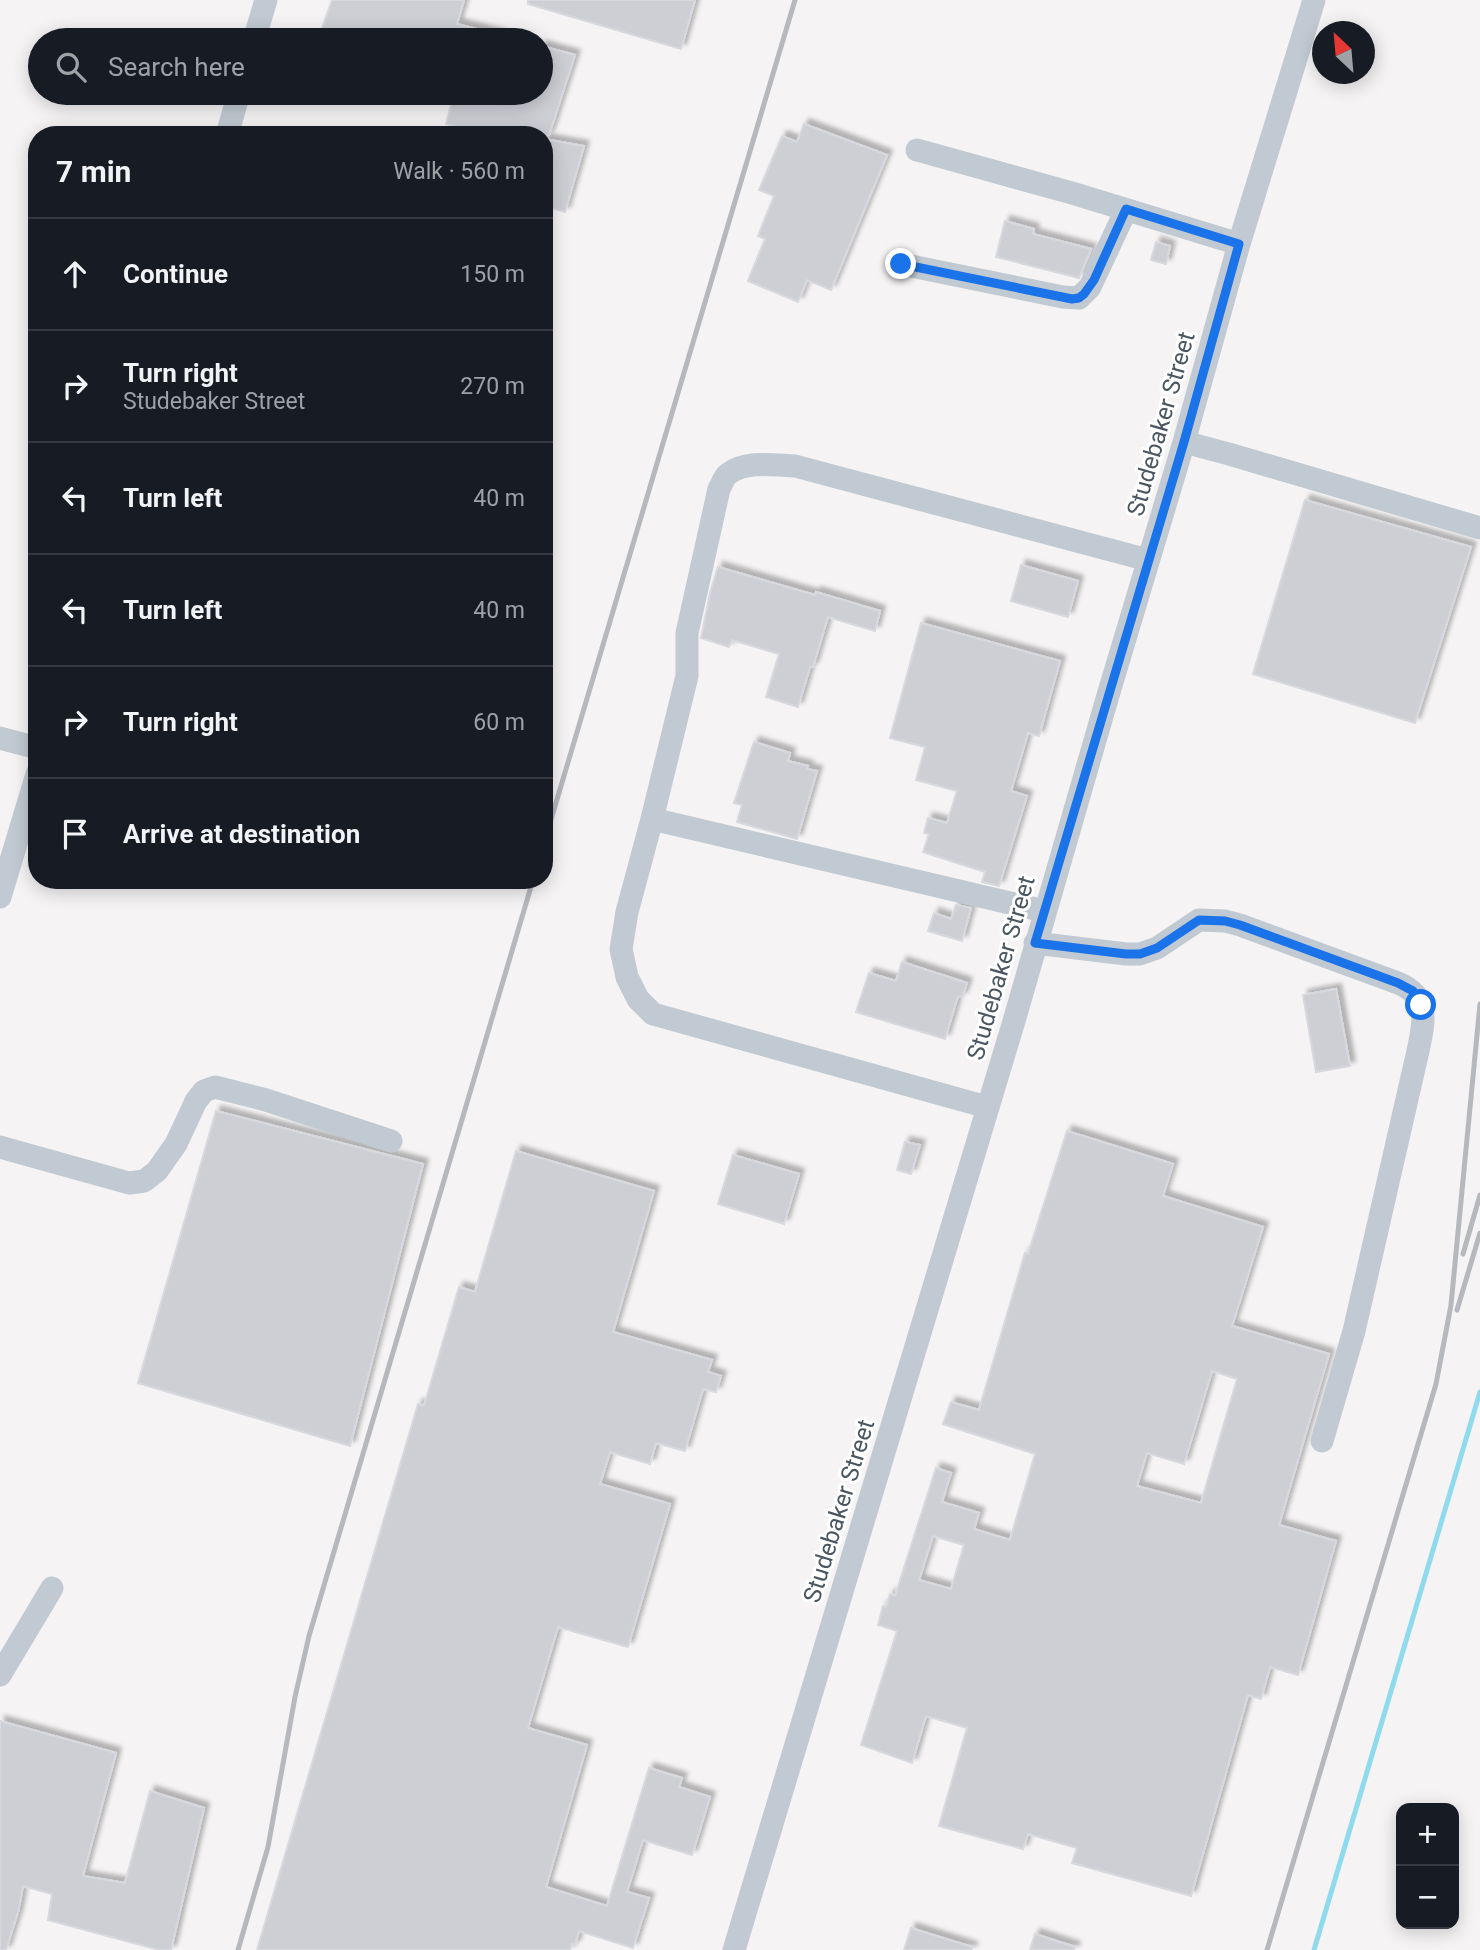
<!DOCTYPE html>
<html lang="en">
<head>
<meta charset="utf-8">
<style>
  :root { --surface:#171b24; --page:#242831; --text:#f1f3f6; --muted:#9ea1a6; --line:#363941 }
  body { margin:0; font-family:Roboto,sans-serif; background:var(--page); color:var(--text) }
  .controls { position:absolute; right:21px; bottom:21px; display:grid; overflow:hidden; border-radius:14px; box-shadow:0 4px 18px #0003 }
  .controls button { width:63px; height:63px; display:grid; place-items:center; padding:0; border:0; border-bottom:2px solid var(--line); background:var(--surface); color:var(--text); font:35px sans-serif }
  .compass { position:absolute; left:1312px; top:21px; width:63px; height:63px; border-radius:50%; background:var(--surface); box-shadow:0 4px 18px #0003; rotate:334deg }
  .stop { position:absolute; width:21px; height:21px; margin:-16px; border:5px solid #1a73e8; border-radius:50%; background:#fff }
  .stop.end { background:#1a73e8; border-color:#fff; box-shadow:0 2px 7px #0008 }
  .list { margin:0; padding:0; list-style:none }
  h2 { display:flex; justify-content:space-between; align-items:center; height:91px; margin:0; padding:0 28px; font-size:30px }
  h2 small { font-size:23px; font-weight:400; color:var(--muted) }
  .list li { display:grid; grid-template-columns:46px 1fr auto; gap:21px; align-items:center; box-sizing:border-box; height:112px; padding:0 28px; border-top:2px solid var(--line) }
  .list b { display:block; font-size:26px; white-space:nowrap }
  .list p { margin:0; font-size:23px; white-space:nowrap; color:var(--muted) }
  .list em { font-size:23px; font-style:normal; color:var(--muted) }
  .icon { flex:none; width:38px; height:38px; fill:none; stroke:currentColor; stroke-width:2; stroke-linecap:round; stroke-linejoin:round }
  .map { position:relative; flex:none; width:1480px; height:1950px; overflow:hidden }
  .search { position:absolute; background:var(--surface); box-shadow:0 4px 18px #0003; left:28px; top:28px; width:525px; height:77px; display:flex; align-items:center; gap:18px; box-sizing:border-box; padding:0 24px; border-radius:38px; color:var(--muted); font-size:26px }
  .panel { position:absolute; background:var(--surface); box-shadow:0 4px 18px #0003; left:28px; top:126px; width:525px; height:763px; border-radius:28px }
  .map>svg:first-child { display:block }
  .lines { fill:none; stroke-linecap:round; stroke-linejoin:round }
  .stream { stroke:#90daee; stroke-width:5 }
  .building { fill:#cdcfd5; stroke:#d7d9de; stroke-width:2; fill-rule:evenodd; filter:url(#shadow) }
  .minor { stroke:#c1cad2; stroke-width:23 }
  .rail { stroke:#b5b8bd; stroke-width:5 }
  .route { stroke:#1a73e8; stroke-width:9 }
  .labels { text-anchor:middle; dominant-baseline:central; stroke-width:6; stroke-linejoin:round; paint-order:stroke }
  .street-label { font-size:24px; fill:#4a5661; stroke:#fff }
</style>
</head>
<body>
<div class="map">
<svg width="1480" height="1950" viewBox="0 0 1480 1950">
  <defs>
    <filter id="shadow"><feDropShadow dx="5" dy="-5" stdDeviation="2" flood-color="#0004"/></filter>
  </defs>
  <rect width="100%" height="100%" fill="#f5f3f3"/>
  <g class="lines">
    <!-- stream -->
    <path class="stream" d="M 1314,1950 L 1480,1392"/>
  </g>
  <!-- building -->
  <path class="building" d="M 332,0 L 464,0 L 457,24 L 501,35 L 501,40 L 356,40 L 321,31 Z
    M 528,0 L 695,0 L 681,49 L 528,4 Z
    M 541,46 L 575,55 L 549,135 L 490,135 L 446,124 L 454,93 L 541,93 Z
    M 804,124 L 887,155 L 831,290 L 807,280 L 798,302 L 748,281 L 765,239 L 758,236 L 774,196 L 759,190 L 782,136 L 797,142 Z
    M 544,139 L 584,146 L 565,212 L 544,206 Z
    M 1005,221 L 1034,229 L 1033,234 L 1091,249 L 1079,278 L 996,257 Z
    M 1156,242 L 1170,246 L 1166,264 L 1151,260 Z
    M 1305,500 L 1471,547 L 1415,723 L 1253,674 Z
    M 1021,565 L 1078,581 L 1068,617 L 1011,601 Z
    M 718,567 L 815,595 L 816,592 L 880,611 L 875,631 L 828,617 L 813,667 L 810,667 L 798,707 L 766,697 L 779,654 L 732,640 L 729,647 L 701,638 L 710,593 Z
    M 921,623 L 1060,661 L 1039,736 L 1028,733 L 1011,791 L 1027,796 L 999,886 L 982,882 L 985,872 L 923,852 L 929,834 L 924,833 L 928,818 L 947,823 L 957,791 L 916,780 L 925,747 L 890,738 Z
    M 754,742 L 790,753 L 788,761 L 808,766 L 807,769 L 817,771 L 797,839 L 737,822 L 742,805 L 734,803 Z
    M 956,905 L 971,908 L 962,941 L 928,931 L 934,913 L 951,919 Z
    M 902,962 L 967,983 L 962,997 L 958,996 L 945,1039 L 856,1012 L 869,973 L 896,981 Z
    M 1336,989 L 1350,1066 L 1316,1072 L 1303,995 Z
    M 216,1111 L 423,1164 L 350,1446 L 138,1383 Z
    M 1067,1131 L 1173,1164 L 1163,1196 L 1263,1227 L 1232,1326 L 1329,1354 L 1279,1525 L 1336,1541 L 1298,1675 L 1270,1667 L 1261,1699 L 1248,1695 L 1191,1896 L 1072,1863 L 1077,1848 L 1028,1834 L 1023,1849 L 939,1826 L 967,1728 L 926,1716 L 912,1763 L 861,1745 L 897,1631 L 878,1625 L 883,1606 L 886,1607 L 890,1594 L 895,1596 L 936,1468 L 951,1473 L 942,1502 L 979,1513 L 974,1529 L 1010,1540 L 1035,1454 L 943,1424 L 951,1402 L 979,1410 L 1025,1253 L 1028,1254 ZM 1212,1371 L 1237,1379 L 1201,1503 L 1137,1486 L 1147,1453 L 1184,1464 ZM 933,1536 L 964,1545 L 951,1589 L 919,1580 Z
    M 905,1142 L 920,1145 L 911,1174 L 897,1170 Z
    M 516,1151 L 654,1191 L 613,1332 L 712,1360 L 708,1372 L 721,1376 L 716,1392 L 703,1389 L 685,1451 L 656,1443 L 650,1464 L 610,1452 L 600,1484 L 670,1504 L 628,1647 L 558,1627 L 528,1728 L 587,1745 L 546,1887 L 607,1906 L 649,1768 L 682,1778 L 679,1787 L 710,1797 L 692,1855 L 643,1840 L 627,1892 L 649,1898 L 633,1948 L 579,1931 L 575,1945 L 572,1944 L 570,1950 L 257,1950 L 418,1404 L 424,1406 L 459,1287 L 475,1292 Z
    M 733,1155 L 799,1174 L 784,1224 L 718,1204 Z
    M 0,1721 L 116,1753 L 83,1876 L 125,1883 L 150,1791 L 204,1808 L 171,1950 L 159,1950 L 48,1920 L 52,1894 L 23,1886 L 18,1912 L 6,1950 L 0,1950 Z
    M 911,1928 L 972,1947 L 972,1950 L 904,1950 Z
    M 1035,1934 L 1075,1947 L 1074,1950 L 1030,1950 Z"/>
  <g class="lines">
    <!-- minor -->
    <path class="minor" d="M 254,40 L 266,0
      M 227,135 L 239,93
      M 917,150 L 1072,193 L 1239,244
      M 901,264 L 1063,297 L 1079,298 L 1090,287 L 1126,210
      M 1184,442 L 1229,454 L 1480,528
      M 0,738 L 37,748
      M 652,819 L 1044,911
      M 0,897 L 37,774
      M 1035,943 L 1126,954 L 1140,954 L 1157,948 L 1199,920 L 1225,921 L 1240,925 L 1398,983 C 1431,997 1424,1022 1418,1051 L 1354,1331 L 1322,1441
      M 987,1107 L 653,1014 L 638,999 L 627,977 L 621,949 L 627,912 L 652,819 L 687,676 L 687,633 L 719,489 C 722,484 724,477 728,474 C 746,460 773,465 795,466 L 1148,560
      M 0,1147 L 129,1183 L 144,1181 L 157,1171 L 176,1144 L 196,1101 L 204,1091 L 215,1087 L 266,1100 L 391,1141
      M 0,1675 L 52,1588
      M 734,1950 L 1014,1021 L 1109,692 L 1184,442 L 1239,244 L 1314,0"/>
    <!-- rail -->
    <path class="rail" d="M 544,843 L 795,0
      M 1463,1254 L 1480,1195
      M 1457,1310 L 1480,1233
      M 238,1950 L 268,1847 L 295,1697 L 309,1636 L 533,880
      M 1267,1950 L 1436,1384 L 1451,1305 L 1480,1004"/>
  </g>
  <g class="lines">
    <!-- route -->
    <path class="route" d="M 901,264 L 1072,299 L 1079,298 L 1084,294 L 1094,280 L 1126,209 L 1239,244 L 1184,442 L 1035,943 L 1126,954 L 1140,954 L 1157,948 L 1199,920 L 1225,921 L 1240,925 L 1398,983 L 1413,991 L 1421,1005"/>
  </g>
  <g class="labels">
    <!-- street labels -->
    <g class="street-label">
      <text transform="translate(1161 424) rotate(-74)">Studebaker Street</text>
      <text transform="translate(1001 968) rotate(-74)">Studebaker Street</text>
      <text transform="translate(839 1511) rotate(-73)">Studebaker Street</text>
    </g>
  </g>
</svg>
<div class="controls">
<button>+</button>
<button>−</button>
</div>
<svg class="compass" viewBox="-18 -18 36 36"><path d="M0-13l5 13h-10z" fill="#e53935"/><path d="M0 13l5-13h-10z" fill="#9ea1a6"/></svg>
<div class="stop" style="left:1421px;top:1005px"></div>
<div class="stop end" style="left:901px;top:264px"></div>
<div class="search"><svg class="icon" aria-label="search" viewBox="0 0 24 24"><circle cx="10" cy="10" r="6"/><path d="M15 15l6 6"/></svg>Search here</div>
<section class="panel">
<h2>7 min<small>Walk · 560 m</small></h2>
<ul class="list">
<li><svg class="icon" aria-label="ahead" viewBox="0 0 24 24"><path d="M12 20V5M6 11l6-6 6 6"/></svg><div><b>Continue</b></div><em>150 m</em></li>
<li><svg class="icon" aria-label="right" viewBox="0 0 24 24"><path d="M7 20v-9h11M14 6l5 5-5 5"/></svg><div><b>Turn right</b><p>Studebaker Street</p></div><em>270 m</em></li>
<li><svg class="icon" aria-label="left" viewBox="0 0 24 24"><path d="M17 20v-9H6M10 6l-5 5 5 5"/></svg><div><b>Turn left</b></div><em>40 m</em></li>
<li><svg class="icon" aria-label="left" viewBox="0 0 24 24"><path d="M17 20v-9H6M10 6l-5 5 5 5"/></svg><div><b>Turn left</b></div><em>40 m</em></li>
<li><svg class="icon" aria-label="right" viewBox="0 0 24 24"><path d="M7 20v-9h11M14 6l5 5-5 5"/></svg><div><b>Turn right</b></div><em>60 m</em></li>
<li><svg class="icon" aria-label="arrive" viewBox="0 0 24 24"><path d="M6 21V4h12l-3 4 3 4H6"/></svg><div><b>Arrive at destination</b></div></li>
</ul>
</section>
</div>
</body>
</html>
